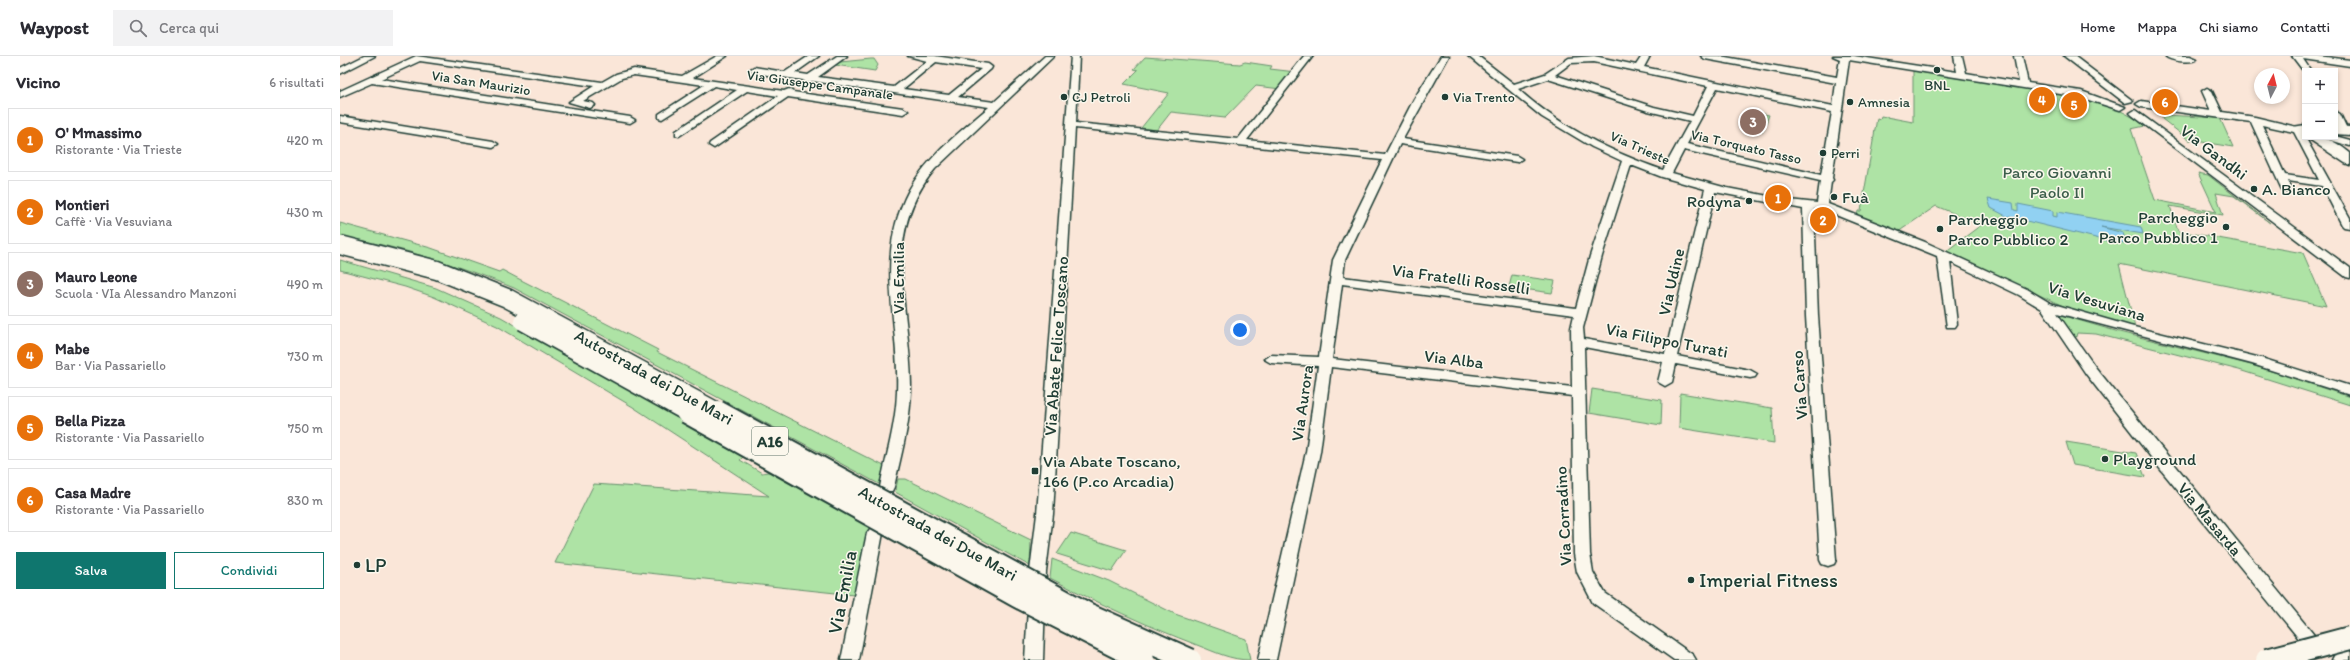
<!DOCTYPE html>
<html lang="it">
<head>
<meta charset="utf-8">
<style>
  :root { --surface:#fff; --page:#f2f2f3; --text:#2b2b33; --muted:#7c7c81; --line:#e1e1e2; --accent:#0f766e }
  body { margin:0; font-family:Itim,sans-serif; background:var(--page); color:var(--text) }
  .controls { position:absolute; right:12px; top:12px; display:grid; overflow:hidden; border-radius:0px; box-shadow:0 2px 6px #0003 }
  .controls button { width:36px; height:36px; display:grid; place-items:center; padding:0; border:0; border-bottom:1px solid var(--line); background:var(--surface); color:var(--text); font:20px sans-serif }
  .compass { position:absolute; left:1914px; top:12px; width:36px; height:36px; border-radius:50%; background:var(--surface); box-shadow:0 2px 6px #0003; rotate:7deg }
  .you { position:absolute; left:900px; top:274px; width:14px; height:14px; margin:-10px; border:3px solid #fff; border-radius:50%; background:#1a73e8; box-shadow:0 0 0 6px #1a73e833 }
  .badge { display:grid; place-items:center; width:26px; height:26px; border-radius:50%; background:var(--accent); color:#fff; font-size:13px; font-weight:700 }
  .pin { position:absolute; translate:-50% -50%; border:2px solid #fff; box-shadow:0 1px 4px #0006 }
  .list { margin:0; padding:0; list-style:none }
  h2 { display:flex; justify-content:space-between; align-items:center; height:52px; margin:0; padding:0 16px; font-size:17px }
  h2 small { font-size:13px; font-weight:400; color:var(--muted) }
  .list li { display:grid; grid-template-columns:26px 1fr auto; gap:12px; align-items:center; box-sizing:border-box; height:64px; margin:0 8px 8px; padding:0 8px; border:1px solid var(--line); border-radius:0px }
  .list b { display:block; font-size:15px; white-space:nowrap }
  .list p { margin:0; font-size:13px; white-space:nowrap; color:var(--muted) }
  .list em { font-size:13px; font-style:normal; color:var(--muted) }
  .actions { display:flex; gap:8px; padding:12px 16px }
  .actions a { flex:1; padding:9px 0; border:1px solid var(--accent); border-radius:0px; text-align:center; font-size:14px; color:var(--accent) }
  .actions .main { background:var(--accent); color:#fff }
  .icon { flex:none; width:22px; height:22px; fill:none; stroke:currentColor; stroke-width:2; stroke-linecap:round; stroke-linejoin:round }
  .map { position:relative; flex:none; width:2010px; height:604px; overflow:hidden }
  header { display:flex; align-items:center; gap:24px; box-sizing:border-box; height:56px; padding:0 20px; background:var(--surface); border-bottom:1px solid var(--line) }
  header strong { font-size:19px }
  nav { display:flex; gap:22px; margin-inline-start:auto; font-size:14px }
  .search { width:280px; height:36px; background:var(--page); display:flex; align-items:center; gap:10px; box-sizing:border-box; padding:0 14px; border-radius:0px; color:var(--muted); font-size:15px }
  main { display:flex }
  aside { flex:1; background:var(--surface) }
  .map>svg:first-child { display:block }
  .green { fill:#aee3a5; stroke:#66906c }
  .water { fill:#91d1f2; stroke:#6396a6 }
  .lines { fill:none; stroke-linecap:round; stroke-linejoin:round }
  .minor-tunnel { stroke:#cec4b7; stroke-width:16; stroke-dasharray:16 8; stroke-linecap:butt }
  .minor-casing { stroke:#1f3d34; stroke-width:3 }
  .highway-casing { stroke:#1f3d34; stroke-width:3 }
  .minor { fill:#fbf7ec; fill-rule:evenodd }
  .highway { fill:#fbf7ec; fill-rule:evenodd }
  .highway-bridge-far1-casing { stroke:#1f3d34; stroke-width:21; stroke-linecap:butt }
  .highway-bridge-casing { stroke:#1f3d34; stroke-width:26; stroke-linecap:butt }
  .highway-bridge-far1 { stroke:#fbf7ec; stroke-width:18 }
  .highway-bridge { stroke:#fbf7ec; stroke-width:22 }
  .poi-dot { fill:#1f3d34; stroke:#fbf7ec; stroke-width:1.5 }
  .labels { text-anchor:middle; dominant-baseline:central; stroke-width:3; stroke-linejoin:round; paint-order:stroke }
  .far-street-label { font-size:14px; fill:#1f3d34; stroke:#fbf7ec }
  .far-poi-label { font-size:14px; fill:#1f3d34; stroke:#fbf7ec; text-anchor:start }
  .shield { fill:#fbf7ec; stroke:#61756b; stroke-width:1 }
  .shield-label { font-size:16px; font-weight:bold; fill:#1f3d34 }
  .street-label { font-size:17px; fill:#1f3d34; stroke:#fbf7ec }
  .park-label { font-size:17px; fill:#3c5e4b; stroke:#fbf7ec }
  .poi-label { font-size:17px; fill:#1f3d34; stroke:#fbf7ec; text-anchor:start }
  .near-poi-label { font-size:20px; fill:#1f3d34; stroke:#fbf7ec; text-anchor:start }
  .near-street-label { font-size:20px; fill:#1f3d34; stroke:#fbf7ec }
</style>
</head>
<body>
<header>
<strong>Waypost</strong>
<div class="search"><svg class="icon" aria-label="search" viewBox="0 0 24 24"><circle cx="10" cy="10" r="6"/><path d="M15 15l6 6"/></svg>Cerca qui</div>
<nav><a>Home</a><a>Mappa</a><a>Chi siamo</a><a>Contatti</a></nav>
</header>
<main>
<aside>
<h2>Vicino<small>6 risultati</small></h2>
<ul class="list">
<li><span class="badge" style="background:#e8710a">1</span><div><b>O' Mmassimo</b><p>Ristorante · Via Trieste</p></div><em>420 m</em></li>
<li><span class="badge" style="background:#e8710a">2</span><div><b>Montieri</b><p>Caffè · Via Vesuviana</p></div><em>430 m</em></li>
<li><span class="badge" style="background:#8d6e63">3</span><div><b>Mauro Leone</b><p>Scuola · VIa Alessandro Manzoni</p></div><em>490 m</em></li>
<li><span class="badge" style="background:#e8710a">4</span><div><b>Mabe</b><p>Bar · Via Passariello</p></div><em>730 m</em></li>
<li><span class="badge" style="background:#e8710a">5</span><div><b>Bella Pizza</b><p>Ristorante · Via Passariello</p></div><em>750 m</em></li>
<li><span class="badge" style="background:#e8710a">6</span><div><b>Casa Madre</b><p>Ristorante · Via Passariello</p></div><em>830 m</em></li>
</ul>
<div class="actions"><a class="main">Salva</a><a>Condividi</a></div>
</aside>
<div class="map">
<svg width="2010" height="604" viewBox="0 0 2010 604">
  <rect width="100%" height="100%" fill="#fae6d8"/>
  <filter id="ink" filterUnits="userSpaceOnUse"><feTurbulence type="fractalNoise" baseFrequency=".025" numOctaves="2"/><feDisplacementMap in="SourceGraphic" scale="8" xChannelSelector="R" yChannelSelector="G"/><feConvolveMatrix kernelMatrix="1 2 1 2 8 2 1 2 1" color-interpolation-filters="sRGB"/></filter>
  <g filter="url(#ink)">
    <!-- green -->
    <path class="green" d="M 805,1 L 900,8 L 905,6 L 932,10 L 930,13 L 956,16 L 941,33 L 916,30 L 885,62 L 831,56 L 817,74 L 801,72 L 829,37 L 784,28 L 798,14 L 794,13 Z
      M 531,3 L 534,3 L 538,9 L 535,15 L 495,9 L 500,6 Z
      M 1573,15 L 1744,42 C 1766,48 1788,56 1805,70 L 1791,73 L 1815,144 L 1876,156 L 1858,117 L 1868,119 L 1930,167 L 1894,140 L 1876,137 L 1883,159 L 1830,150 L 1838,175 L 1963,197 L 1986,250 L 1779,208 L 1795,271 L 1732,254 L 1605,196 L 1641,169 L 1596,150 L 1558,176 L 1517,161 L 1518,155 L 1521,155 L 1537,62 L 1540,63 L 1541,60 L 1573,66 Z
      M 1414,56 L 1429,59 L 1423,75 L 1407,72 Z
      M 1825,59 L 1880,62 L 1893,91 L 1849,84 L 1822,63 L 1822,61 Z
      M 0,167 L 91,192 L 159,216 L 162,214 L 181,224 L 318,294 L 317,296 L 544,410 L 539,428 L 174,232 C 118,209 60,191 0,180 Z
      M 0,204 L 96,232 L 161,261 L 404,400 L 400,404 L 422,417 L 433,415 L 530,471 L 530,481 L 514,539 L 215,507 L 254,428 L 429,440 L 293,351 L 157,270 L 94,241 L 65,231 L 0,214 Z
      M 1172,219 L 1215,225 L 1212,237 L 1169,231 Z
      M 1717,258 L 1779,276 L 1919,311 L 2010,341 L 2010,349 L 1899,314 L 1756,278 L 1737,277 L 1735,284 Z
      M 1252,333 L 1322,344 L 1321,369 L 1249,357 Z
      M 1340,337 L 1432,352 L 1434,387 L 1339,372 Z
      M 1726,386 L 1796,397 L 1805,421 L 1733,409 Z
      M 558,423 L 566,423 L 691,484 L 690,510 L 555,436 Z
      M 731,477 L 786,494 L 772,515 L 717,498 Z
      M 712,503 L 769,525 L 835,558 L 906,583 L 910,604 C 891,604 875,596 857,589 C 807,570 758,547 710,522 Z"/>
    <!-- water -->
    <path class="water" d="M 1648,143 L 1673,147 L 1674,154 L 1678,155 L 1678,148 L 1713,155 L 1713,160 L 1717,161 L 1717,156 L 1801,171 L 1803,178 L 1761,171 L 1783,177 L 1786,187 L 1772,186 L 1666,160 L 1651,152 Z"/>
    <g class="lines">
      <!-- minor-tunnel -->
      <path class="minor-tunnel" d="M 1974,587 L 1989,604"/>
      <defs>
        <path id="minor" d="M 24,0 L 35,0 L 0,18 L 0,12 Z
          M 76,0 L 262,26 L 276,18 L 294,13 L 342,20 L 377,0 L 387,0 L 353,22 L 444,35 L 449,33 L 453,36 L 563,52 L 568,55 L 563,58 L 448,41 L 374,92 L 369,89 L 370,87 L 438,40 L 407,35 L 339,80 L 336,79 L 336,75 L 397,34 L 374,30 L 322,63 L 319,62 L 319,58 L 364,29 L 294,19 L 282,22 L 243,45 L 253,47 L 255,49 L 250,52 L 229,46 L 254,30 L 80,5 L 41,23 L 290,61 L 295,64 L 290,67 L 32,27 L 0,41 L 0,35 Z
          M 469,0 L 479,0 L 455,17 L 468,19 L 497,0 L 507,0 L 478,21 L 554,31 L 587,5 L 568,0 L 595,0 L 648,8 L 652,11 L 651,13 L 618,41 L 654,46 L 705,0 L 714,0 L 595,113 C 538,181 572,256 571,335 C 570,368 561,399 554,431 L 552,435 L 542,435 L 540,431 C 546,400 556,368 557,336 C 560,265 533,202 569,134 C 587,101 621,75 649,51 L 472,25 L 467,27 L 463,24 L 414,17 L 409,14 L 414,11 L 445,16 ZM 596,6 L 641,13 L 609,39 L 563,33 Z
          M 731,0 L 739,0 L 736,67 L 898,83 L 964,0 L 973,0 L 907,84 L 1045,99 L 1074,43 L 1101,0 L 1109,0 L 1063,83 L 1177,100 L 1182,103 L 1177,106 L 1060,88 L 1005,204 L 1003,221 L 1236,252 L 1250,200 L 1282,105 L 1252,91 L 1202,61 L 1128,0 L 1138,0 L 1174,28 L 1205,18 L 1229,2 L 1254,0 L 1296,9 L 1302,0 L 1310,0 L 1304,11 L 1493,50 L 1496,27 L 1365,3 L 1361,0 L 1380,0 L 1497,21 L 1500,3 L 1493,0 L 1514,0 L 1617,16 L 1614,0 L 1622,0 L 1626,17 L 1679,26 L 1674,0 L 1682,0 L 1688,27 L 1741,35 L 1785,51 L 1780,54 L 1739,41 L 1509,4 L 1492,122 L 1493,124 L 1491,126 L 1488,148 L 1585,186 L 1687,233 L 1710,247 L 1790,270 L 1921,302 L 2010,330 L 2010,339 L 1912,308 L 1717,257 L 1756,312 L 1974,579 L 1972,584 L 1966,586 L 1960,584 L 1821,414 L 1746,318 L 1702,253 L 1679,239 L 1610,206 L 1617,268 L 1615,271 L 1607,271 L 1597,200 L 1481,153 L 1474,153 L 1478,260 L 1496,504 L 1494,508 L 1488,510 L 1482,508 L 1480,504 L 1466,260 L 1463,153 L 1375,136 L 1337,300 L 1410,314 L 1417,318 L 1415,321 L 1410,322 L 1336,308 L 1332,326 L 1325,330 L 1318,326 L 1323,306 L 1244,291 L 1250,498 L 1253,516 L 1265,537 L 1353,599 L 1356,604 L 1334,604 L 1253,547 L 1237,516 L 1234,498 L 1232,340 L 991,311 L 980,396 L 936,604 L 918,604 L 966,396 L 978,310 L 931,307 L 924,303 L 931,299 L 979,301 L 993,204 L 1042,104 L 735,72 L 713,458 L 706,515 L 703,604 L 685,604 L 690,515 L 697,458 ZM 1254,6 L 1368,30 L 1353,60 L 1314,51 L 1215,19 L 1231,7 ZM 1208,23 L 1308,55 L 1350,65 L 1323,114 C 1271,96 1219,70 1178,33 ZM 1377,32 L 1492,56 L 1481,119 L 1347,88 ZM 1344,94 L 1480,125 L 1477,147 L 1449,144 L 1387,132 L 1332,117 ZM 1291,109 L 1322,121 L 1365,133 L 1325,298 L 1244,283 L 1243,272 L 1262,200 ZM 1002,228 L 1234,259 L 1231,272 L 1232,331 L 992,303 Z
          M 1724,0 L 1734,0 L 1793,45 L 1785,47 Z
          M 1825,0 L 1850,0 L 1857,3 C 1852,8 1830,5 1825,0 Z
          M 1952,0 L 1978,0 L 2010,4 L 2010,10 L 1963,3 L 1971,15 L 1965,15 L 1965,17 Z
          M 1867,32 L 1872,35 L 1882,56 L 1915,61 L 1965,73 L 1965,81 L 2010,162 L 2010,172 L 2004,171 L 2002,169 L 1982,130 L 1948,125 L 1952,134 L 1947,137 L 1943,136 L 1911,66 L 1801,51 L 1796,48 L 1801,45 L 1871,55 L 1862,35 ZM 1922,69 L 1954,76 L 1979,124 L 1945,119 Z
          M 1795,54 L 2010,212 L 2010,222 L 2006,221 L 1792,59 L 1790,57 Z
          M 1995,55 L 2000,58 L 2008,75 L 2006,77 L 2003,78 C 1994,75 1995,63 1995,55 Z
          M 0,60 L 153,85 L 158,88 L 153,91 L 0,66 Z
          M 1995,80 L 2010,84 L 2010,90 L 1980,81 Z
          M 535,471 L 540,473 L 543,477 L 519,604 L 501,604 L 527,477 L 530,473 Z"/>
        <path id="highway" d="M 1965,69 L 1965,77 L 1958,78 L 1951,74 L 1953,71 Z
          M 1995,70 L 2010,71 L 2010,79 L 1995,78 Z
          M 1966,81 C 1986,81 1994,84 2010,97 L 2010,109 L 2005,107 Z
          M 2010,592 L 2010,604 L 1992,604 L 1996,596 Z"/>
      </defs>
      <!-- minor casing -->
      <use href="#minor" class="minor-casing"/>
      <!-- highway casing -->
      <use href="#highway" class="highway-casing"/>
      <!-- minor -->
      <use href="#minor" class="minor"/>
      <!-- highway -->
      <use href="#highway" class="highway"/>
      <defs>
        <path id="highway-bridge-far1" d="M 0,189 L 97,214 L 167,242 L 379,357
          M 183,265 L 349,357"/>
        <path id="highway-bridge" d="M 347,356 L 677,540 L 803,604
          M 377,356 L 747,558 L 850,604
          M 1927,604 L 2010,582"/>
      </defs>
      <!-- highway-bridge-far1 casing -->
      <use href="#highway-bridge-far1" class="highway-bridge-far1-casing"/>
      <!-- highway-bridge casing -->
      <use href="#highway-bridge" class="highway-bridge-casing"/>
      <!-- highway-bridge-far1 -->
      <use href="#highway-bridge-far1" class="highway-bridge-far1"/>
      <!-- highway-bridge -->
      <use href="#highway-bridge" class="highway-bridge"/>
    </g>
  </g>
  <!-- markers -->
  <g class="poi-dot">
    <circle cx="1597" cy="14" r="4"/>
    <circle cx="724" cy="41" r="4"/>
    <circle cx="1105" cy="41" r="4"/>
    <circle cx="1510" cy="46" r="4"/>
    <circle cx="1483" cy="97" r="4"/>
    <circle cx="1914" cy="133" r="4"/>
    <circle cx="1494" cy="141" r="4"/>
    <circle cx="1409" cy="145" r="4"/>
    <circle cx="1886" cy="171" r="4"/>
    <circle cx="1600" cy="173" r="4"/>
    <circle cx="1765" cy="403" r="4"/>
    <rect x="691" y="411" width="8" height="8" rx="2"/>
    <circle cx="17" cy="509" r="4"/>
    <circle cx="1351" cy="524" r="4"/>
  </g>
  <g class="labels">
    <!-- far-street labels -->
    <g class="far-street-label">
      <text transform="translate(141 27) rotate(9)">Via San Maurizio</text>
      <text transform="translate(480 29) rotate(8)">Via Giuseppe Campanale</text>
      <text transform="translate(1406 91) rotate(13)">Via Torquato Tasso</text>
      <text transform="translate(1300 92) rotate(24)">Via Trieste</text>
    </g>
    <!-- far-poi labels -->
    <g class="far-poi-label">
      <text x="1597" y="29" text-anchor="middle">BNL</text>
      <text x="732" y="41">CJ Petroli</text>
      <text x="1113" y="41">Via Trento</text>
      <text x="1518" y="46">Amnesia</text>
      <text x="1491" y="97">Perri</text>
    </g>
    <!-- shield labels -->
    <rect class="shield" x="412" y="371" width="36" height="28" rx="3"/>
    <g class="shield-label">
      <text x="430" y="385">A16</text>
    </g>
    <!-- street labels -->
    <g class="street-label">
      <text transform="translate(1874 96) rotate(37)">Via Gandhi</text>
      <text transform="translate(558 222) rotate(-90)">Via Emilia</text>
      <text transform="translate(1121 223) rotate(8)">Via Fratelli Rosselli</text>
      <text transform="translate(1331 226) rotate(-77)">Via Udine</text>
      <text transform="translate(1757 245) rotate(17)">Via Vesuviana</text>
      <text transform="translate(1327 284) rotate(11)">Via Filippo Turati</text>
      <text transform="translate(716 290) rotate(-86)">Via Abate Felice Toscano</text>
      <text transform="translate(1114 303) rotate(7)">Via Alba</text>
      <text transform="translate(314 321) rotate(29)">Autostrada dei Due Mari</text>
      <text transform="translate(1459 329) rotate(-94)">Via Carso</text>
      <text transform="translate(962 347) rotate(-82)">Via Aurora</text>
      <text transform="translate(1223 460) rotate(-93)">Via Corradino</text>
      <text transform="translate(1870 463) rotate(50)">Via Masarda</text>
      <text transform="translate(598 477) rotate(29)">Autostrada dei Due Mari</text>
    </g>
    <!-- park labels -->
    <g class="park-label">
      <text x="1717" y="116">Parco Giovanni<tspan x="1717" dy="20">Paolo II</tspan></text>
    </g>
    <!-- poi labels -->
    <g class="poi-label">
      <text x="1922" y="133">A. Bianco</text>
      <text x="1502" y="141">Fuà</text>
      <text x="1401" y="145" text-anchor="end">Rodyna</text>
      <text x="1878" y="161" text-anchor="end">Parcheggio<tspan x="1878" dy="20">Parco Pubblico 1</tspan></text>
      <text x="1608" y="163">Parcheggio<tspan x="1608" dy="20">Parco Pubblico 2</tspan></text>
      <text x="1773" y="403">Playground</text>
      <text x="703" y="405">Via Abate Toscano,<tspan x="703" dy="20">166 (P.co Arcadia)</tspan></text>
    </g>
    <!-- near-poi labels -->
    <g class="near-poi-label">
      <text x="25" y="509">LP</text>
      <text x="1359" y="524">Imperial Fitness</text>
    </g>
    <!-- near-street labels -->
    <g class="near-street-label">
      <text transform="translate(502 536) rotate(-79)">Via Emilia</text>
    </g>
  </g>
</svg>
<div class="controls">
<button>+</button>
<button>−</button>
</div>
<svg class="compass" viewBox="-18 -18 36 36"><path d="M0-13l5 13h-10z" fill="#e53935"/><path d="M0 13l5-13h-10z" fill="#7c7c81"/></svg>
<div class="you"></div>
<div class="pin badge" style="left:1438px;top:142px;background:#e8710a">1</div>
<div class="pin badge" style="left:1483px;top:164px;background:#e8710a">2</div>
<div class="pin badge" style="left:1413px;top:66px;background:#8d6e63">3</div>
<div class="pin badge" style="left:1702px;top:44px;background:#e8710a">4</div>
<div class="pin badge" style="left:1734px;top:49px;background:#e8710a">5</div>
<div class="pin badge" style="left:1825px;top:46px;background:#e8710a">6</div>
</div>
</main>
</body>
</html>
